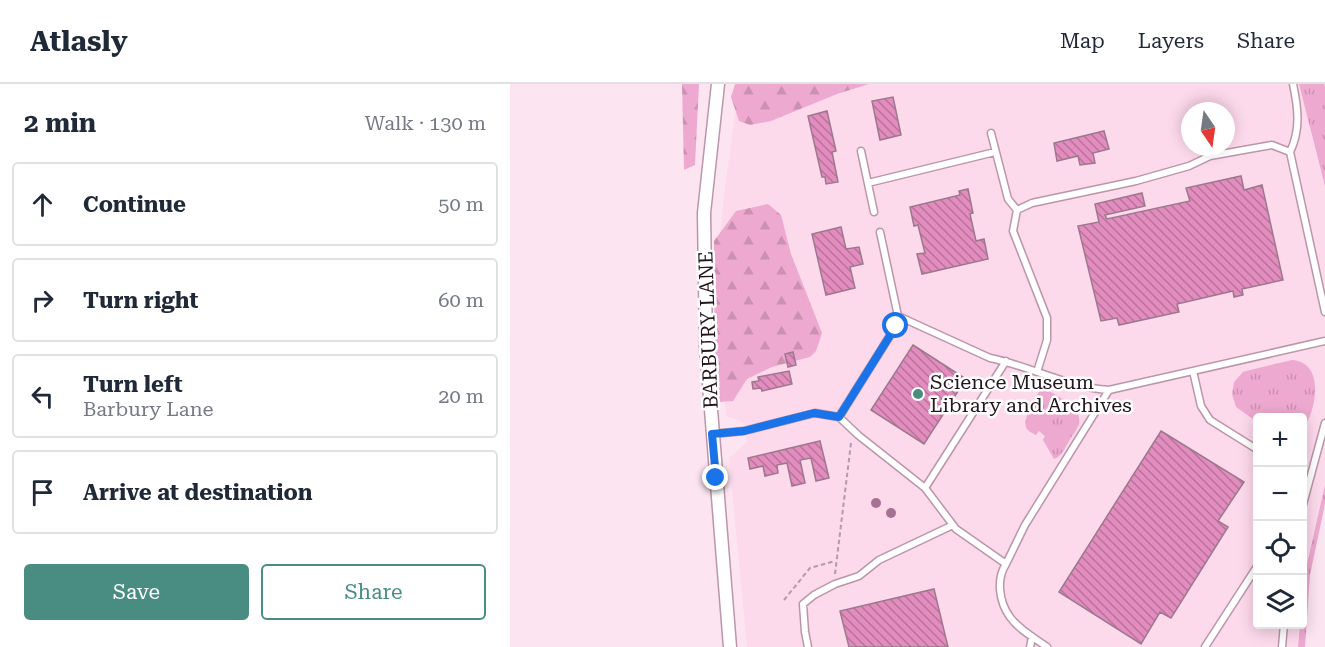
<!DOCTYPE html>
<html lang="en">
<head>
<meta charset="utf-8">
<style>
  :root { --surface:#fff; --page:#f6f6f7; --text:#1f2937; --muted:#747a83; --line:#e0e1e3; --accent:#498d82 }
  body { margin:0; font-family:"Roboto Serif",serif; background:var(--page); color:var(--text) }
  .controls { position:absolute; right:18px; bottom:18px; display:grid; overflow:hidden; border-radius:6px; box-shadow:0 3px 15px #0003 }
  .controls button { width:54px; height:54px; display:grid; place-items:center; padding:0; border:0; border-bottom:2px solid var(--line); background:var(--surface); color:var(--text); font:30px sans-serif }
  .compass { position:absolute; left:671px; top:18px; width:54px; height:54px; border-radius:50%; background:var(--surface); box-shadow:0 3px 15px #0003; rotate:167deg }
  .stop { position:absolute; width:18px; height:18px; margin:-14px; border:4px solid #1a73e8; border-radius:50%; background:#fff }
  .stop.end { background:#1a73e8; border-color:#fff; box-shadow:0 2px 6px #0008 }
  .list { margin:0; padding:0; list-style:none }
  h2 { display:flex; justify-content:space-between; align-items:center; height:78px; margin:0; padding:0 24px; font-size:26px }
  h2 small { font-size:20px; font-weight:400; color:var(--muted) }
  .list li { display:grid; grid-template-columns:39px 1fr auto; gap:18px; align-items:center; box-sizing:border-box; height:84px; margin:0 12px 12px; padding:0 12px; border:2px solid var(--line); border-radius:6px }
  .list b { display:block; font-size:22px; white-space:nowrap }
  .list p { margin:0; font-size:20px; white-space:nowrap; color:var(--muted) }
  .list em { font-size:20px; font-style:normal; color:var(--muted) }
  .actions { display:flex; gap:12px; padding:18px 24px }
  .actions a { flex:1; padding:14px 0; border:2px solid var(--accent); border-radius:6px; text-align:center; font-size:21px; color:var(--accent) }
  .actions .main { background:var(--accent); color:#fff }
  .icon { flex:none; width:33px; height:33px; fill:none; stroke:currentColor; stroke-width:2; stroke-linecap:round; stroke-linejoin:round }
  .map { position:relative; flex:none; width:815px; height:563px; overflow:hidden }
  header { display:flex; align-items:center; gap:36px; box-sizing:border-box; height:84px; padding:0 30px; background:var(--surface); border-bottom:2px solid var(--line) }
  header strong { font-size:28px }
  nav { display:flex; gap:33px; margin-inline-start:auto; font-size:21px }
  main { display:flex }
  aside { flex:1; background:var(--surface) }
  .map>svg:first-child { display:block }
  .built { fill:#fdd9ec; fill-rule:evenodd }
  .grass { fill:url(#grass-tufts) }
  .forest { fill:url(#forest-firs) }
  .building { fill:url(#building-back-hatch); stroke:#9b798c; stroke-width:1.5 }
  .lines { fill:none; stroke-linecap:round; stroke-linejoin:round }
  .service-casing { stroke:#ba96a9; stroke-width:9 }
  .minor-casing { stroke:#ba96a9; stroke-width:15 }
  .path { stroke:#b19da7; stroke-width:2; stroke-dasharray:4.5 3; stroke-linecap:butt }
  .service { stroke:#fff; stroke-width:6 }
  .minor { stroke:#fff; stroke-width:12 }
  .tree { fill:#a67293 }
  .route { stroke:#1a73e8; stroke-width:8 }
  .poi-dot { fill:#498d82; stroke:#fff; stroke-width:2 }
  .labels { text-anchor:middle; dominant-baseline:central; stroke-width:5; stroke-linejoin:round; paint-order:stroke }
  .street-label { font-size:20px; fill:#23161d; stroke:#fff }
  .poi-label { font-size:20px; fill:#23161d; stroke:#fff; text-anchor:start }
</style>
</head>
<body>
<header>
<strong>Atlasly</strong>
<nav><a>Map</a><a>Layers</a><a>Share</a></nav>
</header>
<main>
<aside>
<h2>2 min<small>Walk · 130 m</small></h2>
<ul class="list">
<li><svg class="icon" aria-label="ahead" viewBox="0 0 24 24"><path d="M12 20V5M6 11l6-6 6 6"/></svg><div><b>Continue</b></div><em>50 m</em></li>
<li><svg class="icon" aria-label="right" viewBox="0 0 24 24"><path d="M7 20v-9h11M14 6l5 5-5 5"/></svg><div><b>Turn right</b></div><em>60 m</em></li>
<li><svg class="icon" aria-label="left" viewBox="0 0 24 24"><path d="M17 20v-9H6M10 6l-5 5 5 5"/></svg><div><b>Turn left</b><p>Barbury Lane</p></div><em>20 m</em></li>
<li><svg class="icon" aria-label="arrive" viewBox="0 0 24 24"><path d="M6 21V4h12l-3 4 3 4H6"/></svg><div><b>Arrive at destination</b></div></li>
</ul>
<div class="actions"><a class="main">Save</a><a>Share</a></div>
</aside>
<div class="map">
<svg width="815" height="563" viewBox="0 0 815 563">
  <defs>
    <pattern id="grass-tufts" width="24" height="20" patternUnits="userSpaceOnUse" patternTransform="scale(1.5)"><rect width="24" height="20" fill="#eea9d0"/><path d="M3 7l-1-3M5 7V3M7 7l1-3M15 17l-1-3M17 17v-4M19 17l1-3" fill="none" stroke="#cc91b2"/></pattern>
    <pattern id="forest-firs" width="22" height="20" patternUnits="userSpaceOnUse" patternTransform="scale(1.5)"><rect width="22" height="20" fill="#eea9d0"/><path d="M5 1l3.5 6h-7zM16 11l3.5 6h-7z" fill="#cc91b2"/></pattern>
    <pattern id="building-back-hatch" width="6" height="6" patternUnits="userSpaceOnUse" patternTransform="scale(1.5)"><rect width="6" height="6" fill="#e38dbf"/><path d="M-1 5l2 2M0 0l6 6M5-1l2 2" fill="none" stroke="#b8729b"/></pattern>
  </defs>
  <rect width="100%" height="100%" fill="#fce5f1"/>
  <!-- built -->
  <path class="built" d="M 229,0 L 815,0 L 815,401 L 799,469 L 793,507 L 792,334 L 748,334 L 748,540 L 790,541 L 788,563 L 237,563 L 219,374 L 237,358 L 233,338 L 216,332 L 208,172 L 214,111 ZM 680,27 L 716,27 L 716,63 L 680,63 Z"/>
  <!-- grass -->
  <path class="grass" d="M 789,0 L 814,0 L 815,3 L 815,102 Z
    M 782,276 C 815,278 807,326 793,345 L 792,334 L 748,334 L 747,338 L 726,323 L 722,310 L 724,298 L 733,288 L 740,286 Z
    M 533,304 C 545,311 573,322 569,340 C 567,346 562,352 559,357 C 555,364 552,372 544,375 L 533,356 L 535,352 L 529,347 L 526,351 C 523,349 519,348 517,345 C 511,337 525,313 531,305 Z
    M 815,401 L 815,420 L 800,491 L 795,563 L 788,563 L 790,541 L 792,540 L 794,493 Z"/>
  <!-- forest -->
  <path class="forest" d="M 172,0 L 189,0 L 185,81 L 174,86 Z
    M 225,0 L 359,0 L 327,10 L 261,37 L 240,41 L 229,37 L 221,13 Z
    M 258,120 L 271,131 L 281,170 L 312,249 L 306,267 L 300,273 L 262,283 L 237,295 L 223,317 L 208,318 L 205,295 L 204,157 L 226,127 Z"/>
  <!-- building -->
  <path class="building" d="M 383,13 L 391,51 L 370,56 L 362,17 Z
    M 317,27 L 326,67 L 322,68 L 328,98 L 316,100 L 315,93 L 312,93 L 298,32 Z
    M 594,47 L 599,65 L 583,69 L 585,79 L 570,81 L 568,72 L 547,77 L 544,59 Z
    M 731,92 L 734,106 L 752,101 L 773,196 L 732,205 L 733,211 L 724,213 L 723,207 L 667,220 L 669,228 L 609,241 L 607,234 L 591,237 L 568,142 L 589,138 L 585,120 L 632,109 L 635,122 L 595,131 L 597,135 L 680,117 L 676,104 Z
    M 458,105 L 463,129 L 460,130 L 466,157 L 474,155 L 478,175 L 412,190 L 407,170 L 415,169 L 408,141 L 404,142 L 400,123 L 450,111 L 449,107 Z
    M 331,143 L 336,165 L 349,163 L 353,180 L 340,183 L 345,204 L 316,211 L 302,150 Z
    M 403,261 L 456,295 L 414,360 L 361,326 Z
    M 283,268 L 286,281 L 278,283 L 275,270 Z
    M 279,287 L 282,300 L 252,307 L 251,304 L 243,305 L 242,298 L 249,297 L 248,293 Z
    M 651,347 L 734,398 L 708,437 L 718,443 L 661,534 L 650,528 L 631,560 L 549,508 Z
    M 310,357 L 319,394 L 306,397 L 301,374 L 290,376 L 295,399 L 282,402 L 277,379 L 267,381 L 268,389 L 255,392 L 253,382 L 240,385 L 238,374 Z
    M 424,505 L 438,563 L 339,563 L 330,527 Z"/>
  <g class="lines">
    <defs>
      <path id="service" d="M 783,0 C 788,24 791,45 780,68 L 815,228
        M 481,49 L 498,115 L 507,126
        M 351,67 L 364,128
        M 358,99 L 485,68
        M 388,232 L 480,274 C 520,282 557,303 599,306 L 815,257
        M 683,287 L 691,322 L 700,336 L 748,366
        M 527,288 L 537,256 L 537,234 L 503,147 L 507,126 L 522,119 L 626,97 L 679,82 L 700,72 L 762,61 L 780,68
        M 329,333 L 386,242 L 388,232 L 370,148
        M 202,350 L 234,347 L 305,329 L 329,333 L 348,351 L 415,404 L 446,445 L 496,480 C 486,495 489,518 500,533 C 509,546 525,554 537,563
        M 415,404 L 496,277
        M 792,424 L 815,339
        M 496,480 L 515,441 L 599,306
        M 298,563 L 295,548 L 293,520 L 304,511 L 325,500 L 349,492 L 369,476 L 443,441
        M 520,563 L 522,553
        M 695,563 L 748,481
        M 772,563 L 774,540"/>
      <path id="minor" d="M 208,0 L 194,129 L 196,263 L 220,563"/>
    </defs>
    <!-- service casing -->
    <use href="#service" class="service-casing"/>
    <!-- minor casing -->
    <use href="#minor" class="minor-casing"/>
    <!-- path -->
    <path class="path" d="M 325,490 L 341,359
      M 274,516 L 300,484 L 325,477"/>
    <!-- service -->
    <use href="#service" class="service"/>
    <!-- minor -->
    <use href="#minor" class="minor"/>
  </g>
  <!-- trees -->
  <g class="tree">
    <circle cx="366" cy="419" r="5"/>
    <circle cx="381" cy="429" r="5"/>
  </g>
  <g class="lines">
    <!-- route -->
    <path class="route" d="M 206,394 L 202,350 L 234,347 L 304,329 L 329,333 L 386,242"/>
  </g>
  <!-- markers -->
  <circle class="poi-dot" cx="408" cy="310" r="6"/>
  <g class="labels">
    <!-- street labels -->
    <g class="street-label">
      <text transform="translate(198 246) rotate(-92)">BARBURY LANE</text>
    </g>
    <!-- poi labels -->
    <g class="poi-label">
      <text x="420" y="298">Science Museum<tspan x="420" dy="23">Library and Archives</tspan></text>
    </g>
  </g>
</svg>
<div class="controls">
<button>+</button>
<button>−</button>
<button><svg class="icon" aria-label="locate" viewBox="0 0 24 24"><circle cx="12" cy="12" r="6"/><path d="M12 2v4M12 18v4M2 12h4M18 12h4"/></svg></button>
<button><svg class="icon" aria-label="layers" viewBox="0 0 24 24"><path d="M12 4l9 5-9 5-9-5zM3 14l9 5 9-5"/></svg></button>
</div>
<svg class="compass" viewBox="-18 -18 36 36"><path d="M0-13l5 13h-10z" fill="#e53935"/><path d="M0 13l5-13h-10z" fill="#747a83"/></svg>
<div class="stop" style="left:386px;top:242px"></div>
<div class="stop end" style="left:206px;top:394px"></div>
</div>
</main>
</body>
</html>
